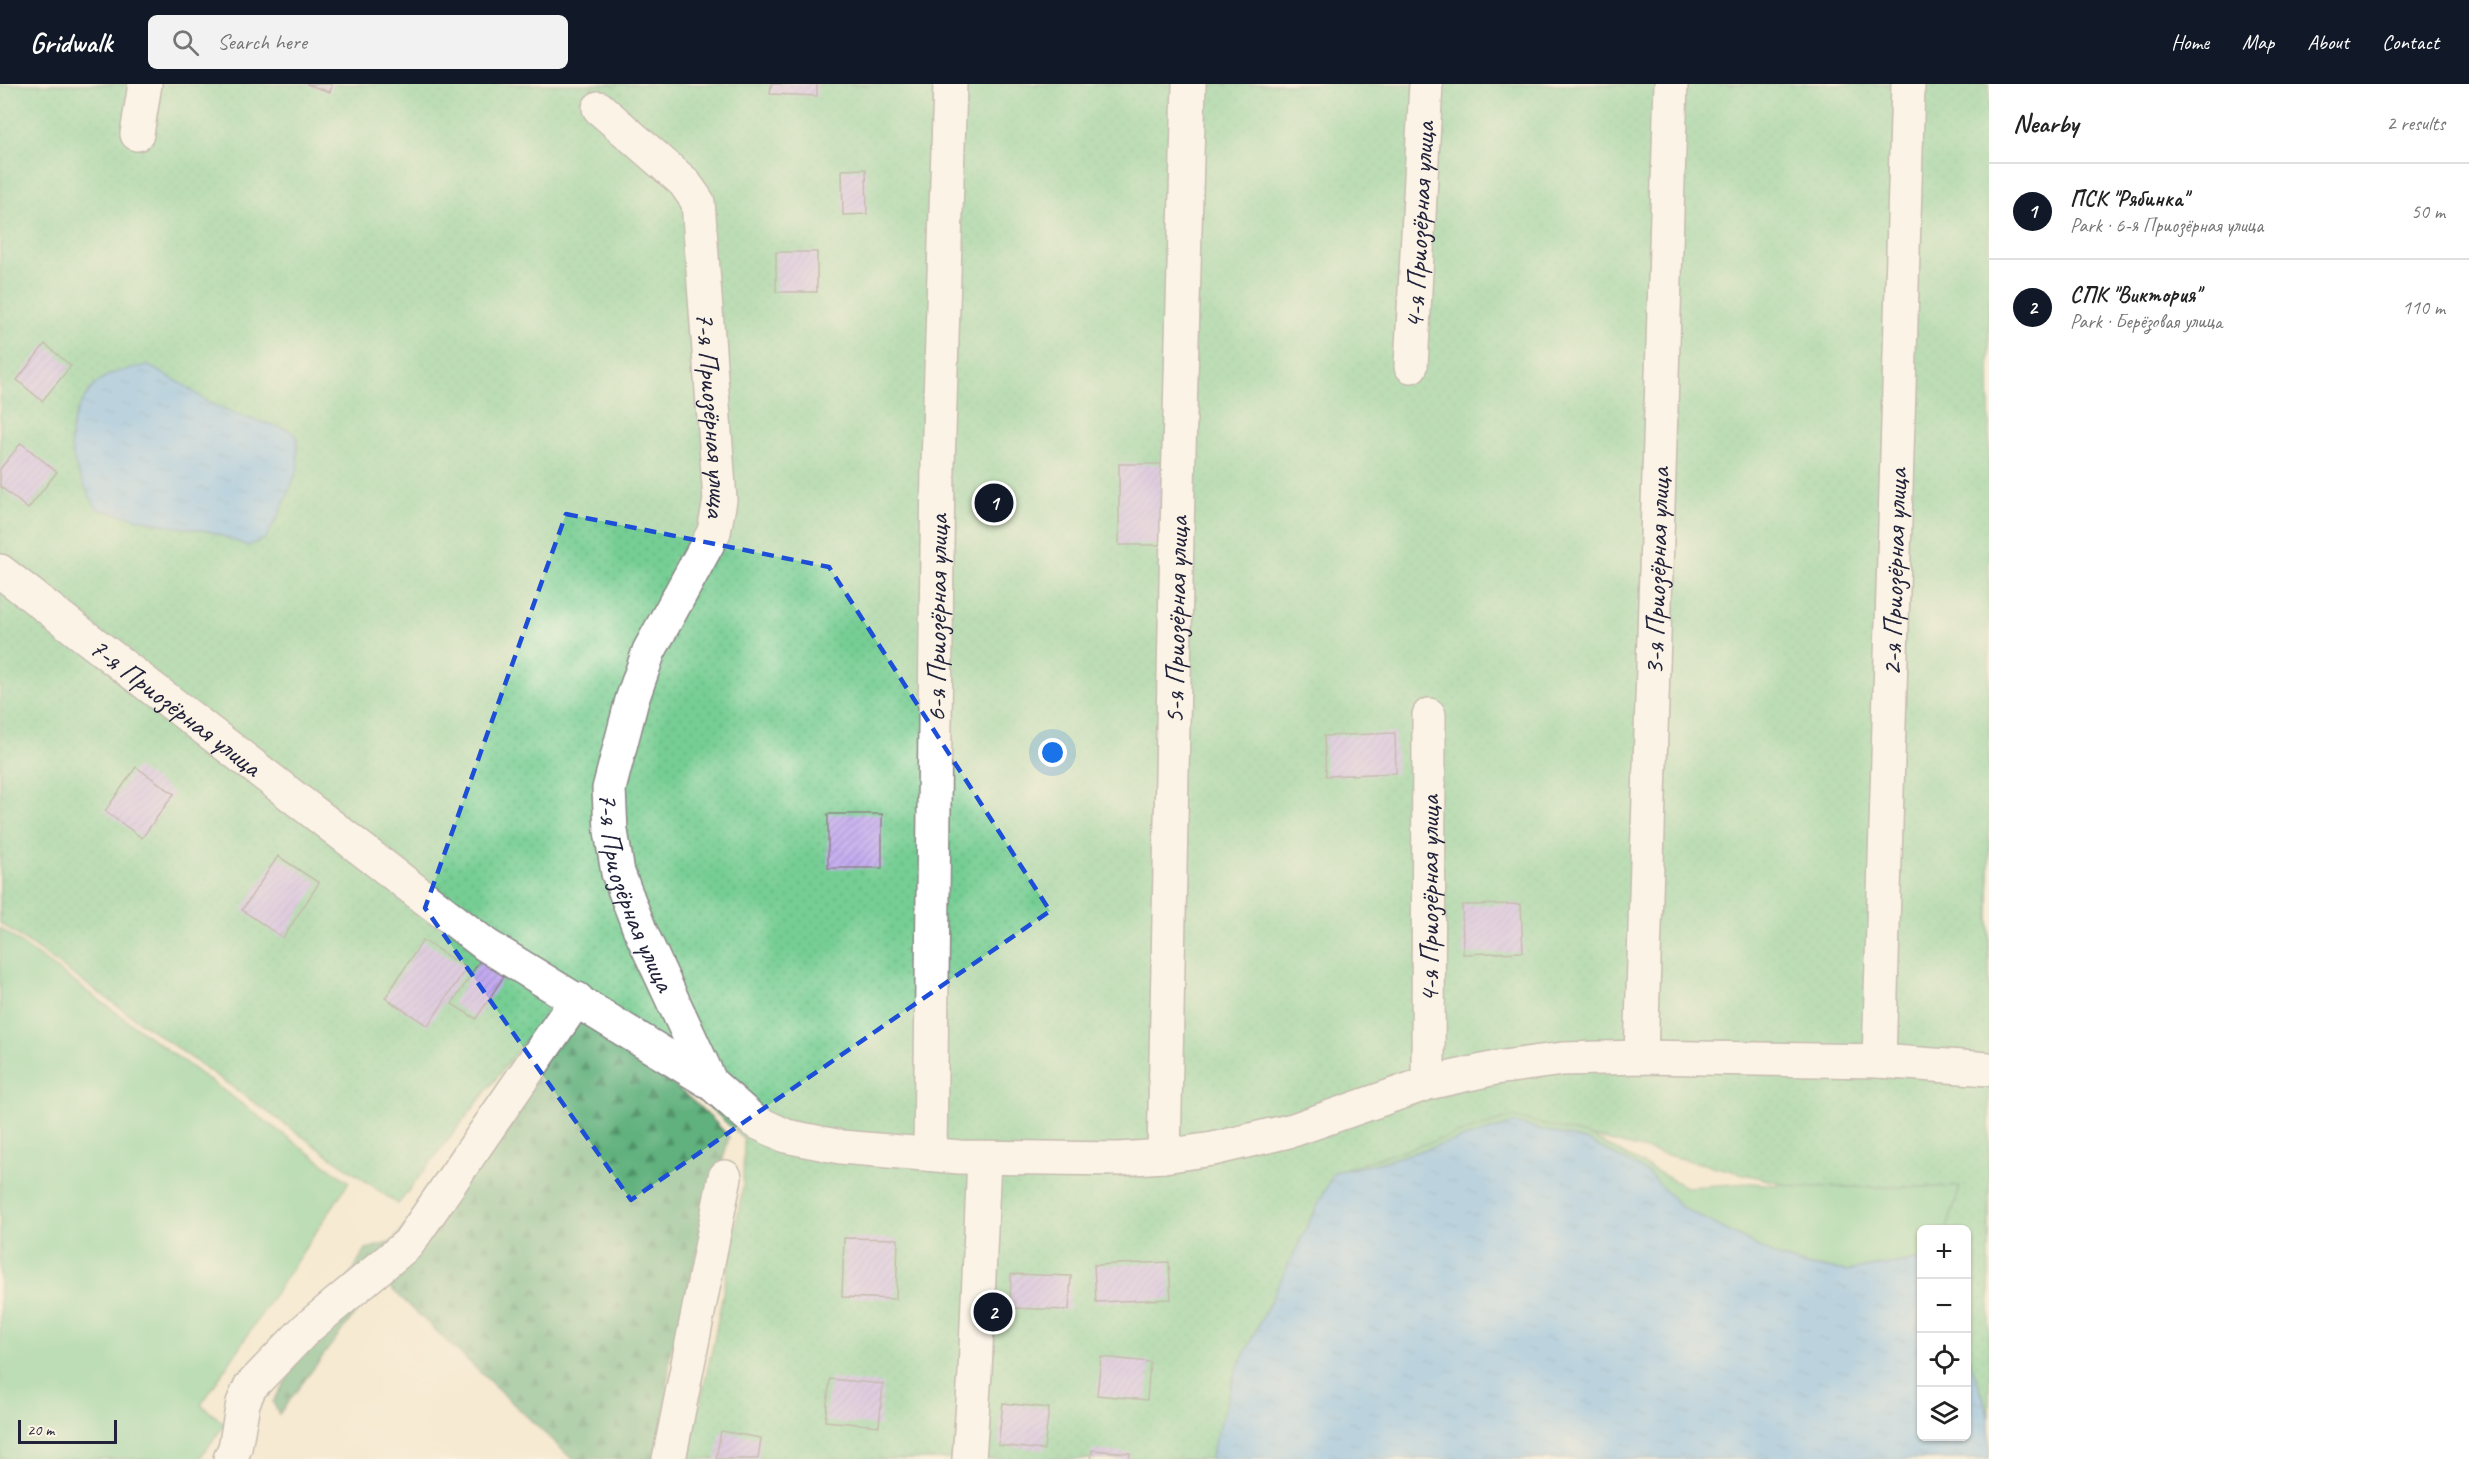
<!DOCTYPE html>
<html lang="en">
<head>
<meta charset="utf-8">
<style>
  :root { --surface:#fff; --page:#f2f2f2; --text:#222; --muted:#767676; --line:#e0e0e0; --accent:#111827 }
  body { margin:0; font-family:Caveat,sans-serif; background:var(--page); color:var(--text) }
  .controls { position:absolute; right:18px; bottom:18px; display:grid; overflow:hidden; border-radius:9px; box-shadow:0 2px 4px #0004 }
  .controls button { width:54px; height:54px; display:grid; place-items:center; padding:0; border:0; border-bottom:2px solid var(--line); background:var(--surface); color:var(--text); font:30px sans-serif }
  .scale { position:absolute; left:18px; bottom:15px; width:99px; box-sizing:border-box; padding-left:6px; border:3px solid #22223b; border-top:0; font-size:16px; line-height:21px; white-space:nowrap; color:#22223b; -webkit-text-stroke:4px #fcf5e5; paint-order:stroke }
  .you { position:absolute; left:1053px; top:669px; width:21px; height:21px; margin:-15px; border:4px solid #fff; border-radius:50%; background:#1a73e8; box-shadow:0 0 0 9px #1a73e833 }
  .badge { display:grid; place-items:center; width:39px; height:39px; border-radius:50%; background:var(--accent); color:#fff; font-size:20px; font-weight:700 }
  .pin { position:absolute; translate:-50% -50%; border:3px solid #fff; box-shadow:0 2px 6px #0006 }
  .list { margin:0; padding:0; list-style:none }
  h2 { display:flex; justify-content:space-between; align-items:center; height:78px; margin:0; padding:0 24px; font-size:26px }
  h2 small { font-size:20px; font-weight:400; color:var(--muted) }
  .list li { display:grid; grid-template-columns:39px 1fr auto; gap:18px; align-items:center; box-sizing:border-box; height:96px; padding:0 24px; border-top:2px solid var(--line) }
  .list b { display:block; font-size:22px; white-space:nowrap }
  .list p { margin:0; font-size:20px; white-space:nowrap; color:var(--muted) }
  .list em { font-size:20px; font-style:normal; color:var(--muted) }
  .icon { flex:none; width:33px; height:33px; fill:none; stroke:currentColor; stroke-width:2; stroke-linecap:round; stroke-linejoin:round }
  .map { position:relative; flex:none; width:1989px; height:1375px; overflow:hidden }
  header { display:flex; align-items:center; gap:36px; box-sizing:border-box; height:84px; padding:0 30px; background:var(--accent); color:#fff }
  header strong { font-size:28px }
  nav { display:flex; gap:33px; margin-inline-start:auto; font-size:21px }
  .search { width:420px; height:54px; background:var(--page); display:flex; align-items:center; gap:15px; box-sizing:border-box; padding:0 21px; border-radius:9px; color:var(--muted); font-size:22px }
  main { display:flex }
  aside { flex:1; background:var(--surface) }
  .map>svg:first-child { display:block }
  .green { fill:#76ce94; stroke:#4c7868; stroke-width:1.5 }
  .forest { fill:url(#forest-firs); stroke:#416a5c; stroke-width:1.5 }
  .garden { fill:url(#garden-dots); stroke:#4c7868; stroke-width:1.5 }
  .water { fill:url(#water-ripples); stroke:#4c6d93; stroke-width:1.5 }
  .building { fill:url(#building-hatch) }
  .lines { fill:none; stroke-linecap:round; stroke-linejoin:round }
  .minor-casing { stroke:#8c8686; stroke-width:36 }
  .minor { stroke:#fff; stroke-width:33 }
  .marked { fill:none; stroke:#1d4ed8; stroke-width:4.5; stroke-dasharray:12 8; stroke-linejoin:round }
  .labels { text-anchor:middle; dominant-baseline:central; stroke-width:4.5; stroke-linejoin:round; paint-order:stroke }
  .street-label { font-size:28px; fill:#22223b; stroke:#fcf5e5 }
</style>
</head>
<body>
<header>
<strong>Gridwalk</strong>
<div class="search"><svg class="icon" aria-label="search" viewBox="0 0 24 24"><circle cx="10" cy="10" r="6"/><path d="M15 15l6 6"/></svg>Search here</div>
<nav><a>Home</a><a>Map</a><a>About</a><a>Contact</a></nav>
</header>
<main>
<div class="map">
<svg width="1989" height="1375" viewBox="0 0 1989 1375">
  <defs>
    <pattern id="forest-firs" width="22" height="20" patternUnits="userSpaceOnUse" patternTransform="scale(1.5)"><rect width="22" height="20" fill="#60b17e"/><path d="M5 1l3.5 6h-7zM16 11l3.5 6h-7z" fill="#4f9068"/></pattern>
    <pattern id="garden-dots" width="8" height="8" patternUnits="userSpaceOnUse" patternTransform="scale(1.5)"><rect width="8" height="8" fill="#76ce94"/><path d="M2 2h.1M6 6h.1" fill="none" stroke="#66b180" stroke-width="1.8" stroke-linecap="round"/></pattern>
    <pattern id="water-ripples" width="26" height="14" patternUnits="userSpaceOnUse" patternTransform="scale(1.5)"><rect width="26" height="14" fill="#76b8eb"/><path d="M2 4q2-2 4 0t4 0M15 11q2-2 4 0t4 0" fill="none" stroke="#6095c0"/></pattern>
    <pattern id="building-hatch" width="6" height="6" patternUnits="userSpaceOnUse" patternTransform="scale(1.5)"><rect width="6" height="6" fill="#c5acf2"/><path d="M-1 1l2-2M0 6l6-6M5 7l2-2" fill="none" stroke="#a08cc5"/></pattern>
  </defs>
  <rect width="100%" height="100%" fill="#fcf5e5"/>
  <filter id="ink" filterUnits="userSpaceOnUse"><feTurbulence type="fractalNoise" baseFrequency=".0167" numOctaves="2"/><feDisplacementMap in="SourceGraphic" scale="12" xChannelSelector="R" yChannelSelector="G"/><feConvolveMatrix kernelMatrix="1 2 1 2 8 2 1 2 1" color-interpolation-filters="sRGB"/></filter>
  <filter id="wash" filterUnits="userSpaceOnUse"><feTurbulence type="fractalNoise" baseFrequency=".008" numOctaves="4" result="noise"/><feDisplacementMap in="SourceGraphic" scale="24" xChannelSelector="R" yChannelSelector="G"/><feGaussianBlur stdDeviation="1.35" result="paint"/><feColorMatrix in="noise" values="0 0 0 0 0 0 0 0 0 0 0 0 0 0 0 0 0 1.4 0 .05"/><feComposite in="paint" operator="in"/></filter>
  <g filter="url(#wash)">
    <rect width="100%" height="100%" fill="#f6ead2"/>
    <!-- green -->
    <path class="green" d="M 0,844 L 349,1098 L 201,1321 L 225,1340 L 199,1375 L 0,1375 Z
      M 1505,1007 L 1686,1103 L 1751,1099 L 1778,1101 L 1800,1081 L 1961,1103 L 1947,1145 L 1922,1146 L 1921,1175 L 1847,1187 L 1810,1182 L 1778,1173 L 1681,1123 L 1647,1088 L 1588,1057 L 1515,1039 L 1379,1079 L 1334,1088 L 1210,1375 L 1156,1375 L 1283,1086 Z"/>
    <!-- forest -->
    <path class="forest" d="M 575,930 C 629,968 685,1003 729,1053 L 670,1271 L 661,1375 L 572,1375 L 381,1195 L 279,1330 L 273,1318 L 366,1165 L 392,1158 Z"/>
    <!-- garden -->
    <path class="garden" d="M 0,0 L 1989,0 L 1989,1338 L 1986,1321 L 1967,1269 L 1966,1146 L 1947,1145 L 1960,1103 L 1797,1103 L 1512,1033 L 1334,1088 L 1235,1289 L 1210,1375 L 690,1375 L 692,1353 L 713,1262 L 743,1103 L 744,1055 L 683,998 L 558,915 L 398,1120 L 0,839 Z"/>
    <!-- water -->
    <path class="water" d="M 147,281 L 184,301 L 209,319 L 247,334 L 287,345 L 297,352 L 298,384 L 280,429 L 265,455 L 248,462 L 209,447 L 170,442 L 97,425 C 77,389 58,358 82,318 C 89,306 97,296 111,290 C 122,286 136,284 147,281 Z
      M 1515,1039 L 1588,1057 L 1647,1088 L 1681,1123 L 1778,1173 L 1810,1182 L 1847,1187 L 1921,1175 L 1922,1352 L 1966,1352 L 1967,1269 L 1986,1321 L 1989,1338 L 1989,1375 L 1210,1375 L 1235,1289 L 1334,1088 L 1379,1079 Z"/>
    <g id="blocks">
      <!-- building -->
      <path class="building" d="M 306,0 L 332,0 L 330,8 Z
        M 771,0 L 817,0 L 817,12 L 770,10 Z
        M 866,85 L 867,130 L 843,131 L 842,86 Z
        M 776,168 L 817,168 L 817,208 L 776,208 Z
        M 45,260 L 71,282 L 42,317 L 17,296 Z
        M 21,359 L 57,388 L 28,425 L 0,402 L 0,385 Z
        M 1119,380 L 1162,380 L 1162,461 L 1119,461 Z
        M 1395,649 L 1396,689 L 1326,692 L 1324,652 Z
        M 136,683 L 174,710 L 142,754 L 105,727 Z
        M 828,730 L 882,730 L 882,784 L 828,784 Z
        M 278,772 L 319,799 L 283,854 L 242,826 Z
        M 1521,820 L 1523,868 L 1463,870 L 1462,821 Z
        M 423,856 L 466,884 L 428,942 L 385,914 Z
        M 486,867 L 510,883 L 476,935 L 452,920 Z
        M 844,1154 L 898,1155 L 896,1215 L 842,1213 Z
        M 1169,1178 L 1171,1215 L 1096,1218 L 1094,1181 Z
        M 1011,1190 L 1071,1192 L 1069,1226 L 1010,1224 Z
        M 1101,1273 L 1150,1278 L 1147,1316 L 1097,1311 Z
        M 830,1295 L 883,1300 L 879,1342 L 825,1337 Z
        M 1003,1319 L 1049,1324 L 1044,1366 L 998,1361 Z
        M 721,1347 L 761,1354 L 758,1375 L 716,1375 Z
        M 1092,1366 L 1130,1369 L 1129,1375 L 1091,1375 Z"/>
    </g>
  </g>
  <g filter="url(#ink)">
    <use href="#blocks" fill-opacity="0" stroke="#8c8686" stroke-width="1.5"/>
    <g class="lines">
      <defs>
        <g id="minor">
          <path id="s1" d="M 599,24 L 684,98 L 698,118 L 720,416 L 714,448 L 649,567 L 632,616 L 609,705 L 611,747 L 618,789 L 640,846 L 711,999 L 754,1037 L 786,1052 L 841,1063 L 960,1073 L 1118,1075 L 1164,1072 L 1213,1065 L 1293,1046 L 1428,999 L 1496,984 L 1563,975 L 1641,973 L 1879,977 L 1989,985"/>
          <path d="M 137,50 L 145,0"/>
          <path id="s2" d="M 1411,282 L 1426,0"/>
          <path id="s3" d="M 0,487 L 486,861 L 711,999"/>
          <path id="s4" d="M 1641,973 L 1671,0"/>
          <path id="s5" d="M 1879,977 L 1908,0"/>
          <path id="s6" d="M 1428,999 L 1429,631"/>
          <path id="s7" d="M 930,1070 L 938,381 L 950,0"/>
          <path id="s8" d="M 1164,1072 L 1178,403 L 1189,0"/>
          <path d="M 230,1375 L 235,1364 L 243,1319 L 250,1303 L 306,1245 L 408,1160 L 577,915"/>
          <path d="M 669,1375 L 725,1093"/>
          <path d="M 969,1375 L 975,1288 L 984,1074"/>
        </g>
      </defs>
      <!-- minor casing -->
      <use href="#minor" class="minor-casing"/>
      <!-- minor -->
      <use href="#minor" class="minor"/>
    </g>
  </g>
  <!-- marked area -->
  <path d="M0 0H1989V1375H0ZM 566,430 L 829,483 L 1050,827 L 631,1116 L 425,824 Z" fill="#f6ead2" fill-opacity=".55" fill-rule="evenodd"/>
  <path class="marked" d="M 566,430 L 829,483 L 1050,827 L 631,1116 L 425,824 Z"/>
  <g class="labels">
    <!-- street labels -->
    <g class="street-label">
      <text stroke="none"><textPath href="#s2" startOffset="141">4-я Приозёрная улица</textPath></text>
      <text stroke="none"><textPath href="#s1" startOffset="351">7-я Приозёрная улица</textPath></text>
      <text stroke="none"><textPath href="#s4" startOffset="486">3-я Приозёрная улица</textPath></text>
      <text stroke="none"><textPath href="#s5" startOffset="489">2-я Приозёрная улица</textPath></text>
      <text stroke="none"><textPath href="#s7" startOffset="536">6-я Приозёрная улица</textPath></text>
      <text stroke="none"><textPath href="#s8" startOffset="536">5-я Приозёрная улица</textPath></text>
      <text stroke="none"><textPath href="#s3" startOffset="222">7-я Приозёрная улица</textPath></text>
      <text stroke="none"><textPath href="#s1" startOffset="855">7-я Приозёрная улица</textPath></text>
      <text stroke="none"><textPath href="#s6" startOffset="184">4-я Приозёрная улица</textPath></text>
    </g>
  </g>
</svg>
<div class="controls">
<button>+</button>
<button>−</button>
<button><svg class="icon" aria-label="locate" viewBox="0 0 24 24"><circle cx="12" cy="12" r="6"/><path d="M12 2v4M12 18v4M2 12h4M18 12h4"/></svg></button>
<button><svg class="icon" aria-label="layers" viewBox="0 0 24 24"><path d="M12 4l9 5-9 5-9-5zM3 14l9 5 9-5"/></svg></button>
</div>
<div class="scale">20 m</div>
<div class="you"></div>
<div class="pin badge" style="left:994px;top:419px">1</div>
<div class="pin badge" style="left:993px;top:1228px">2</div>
</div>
<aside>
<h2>Nearby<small>2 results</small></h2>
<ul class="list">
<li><span class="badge">1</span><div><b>ПСК &quot;Рябинка&quot;</b><p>Park · 6-я Приозёрная улица</p></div><em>50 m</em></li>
<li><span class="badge">2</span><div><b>СПК &quot;Виктория&quot;</b><p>Park · Берёзовая улица</p></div><em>110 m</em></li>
</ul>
</aside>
</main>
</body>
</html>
